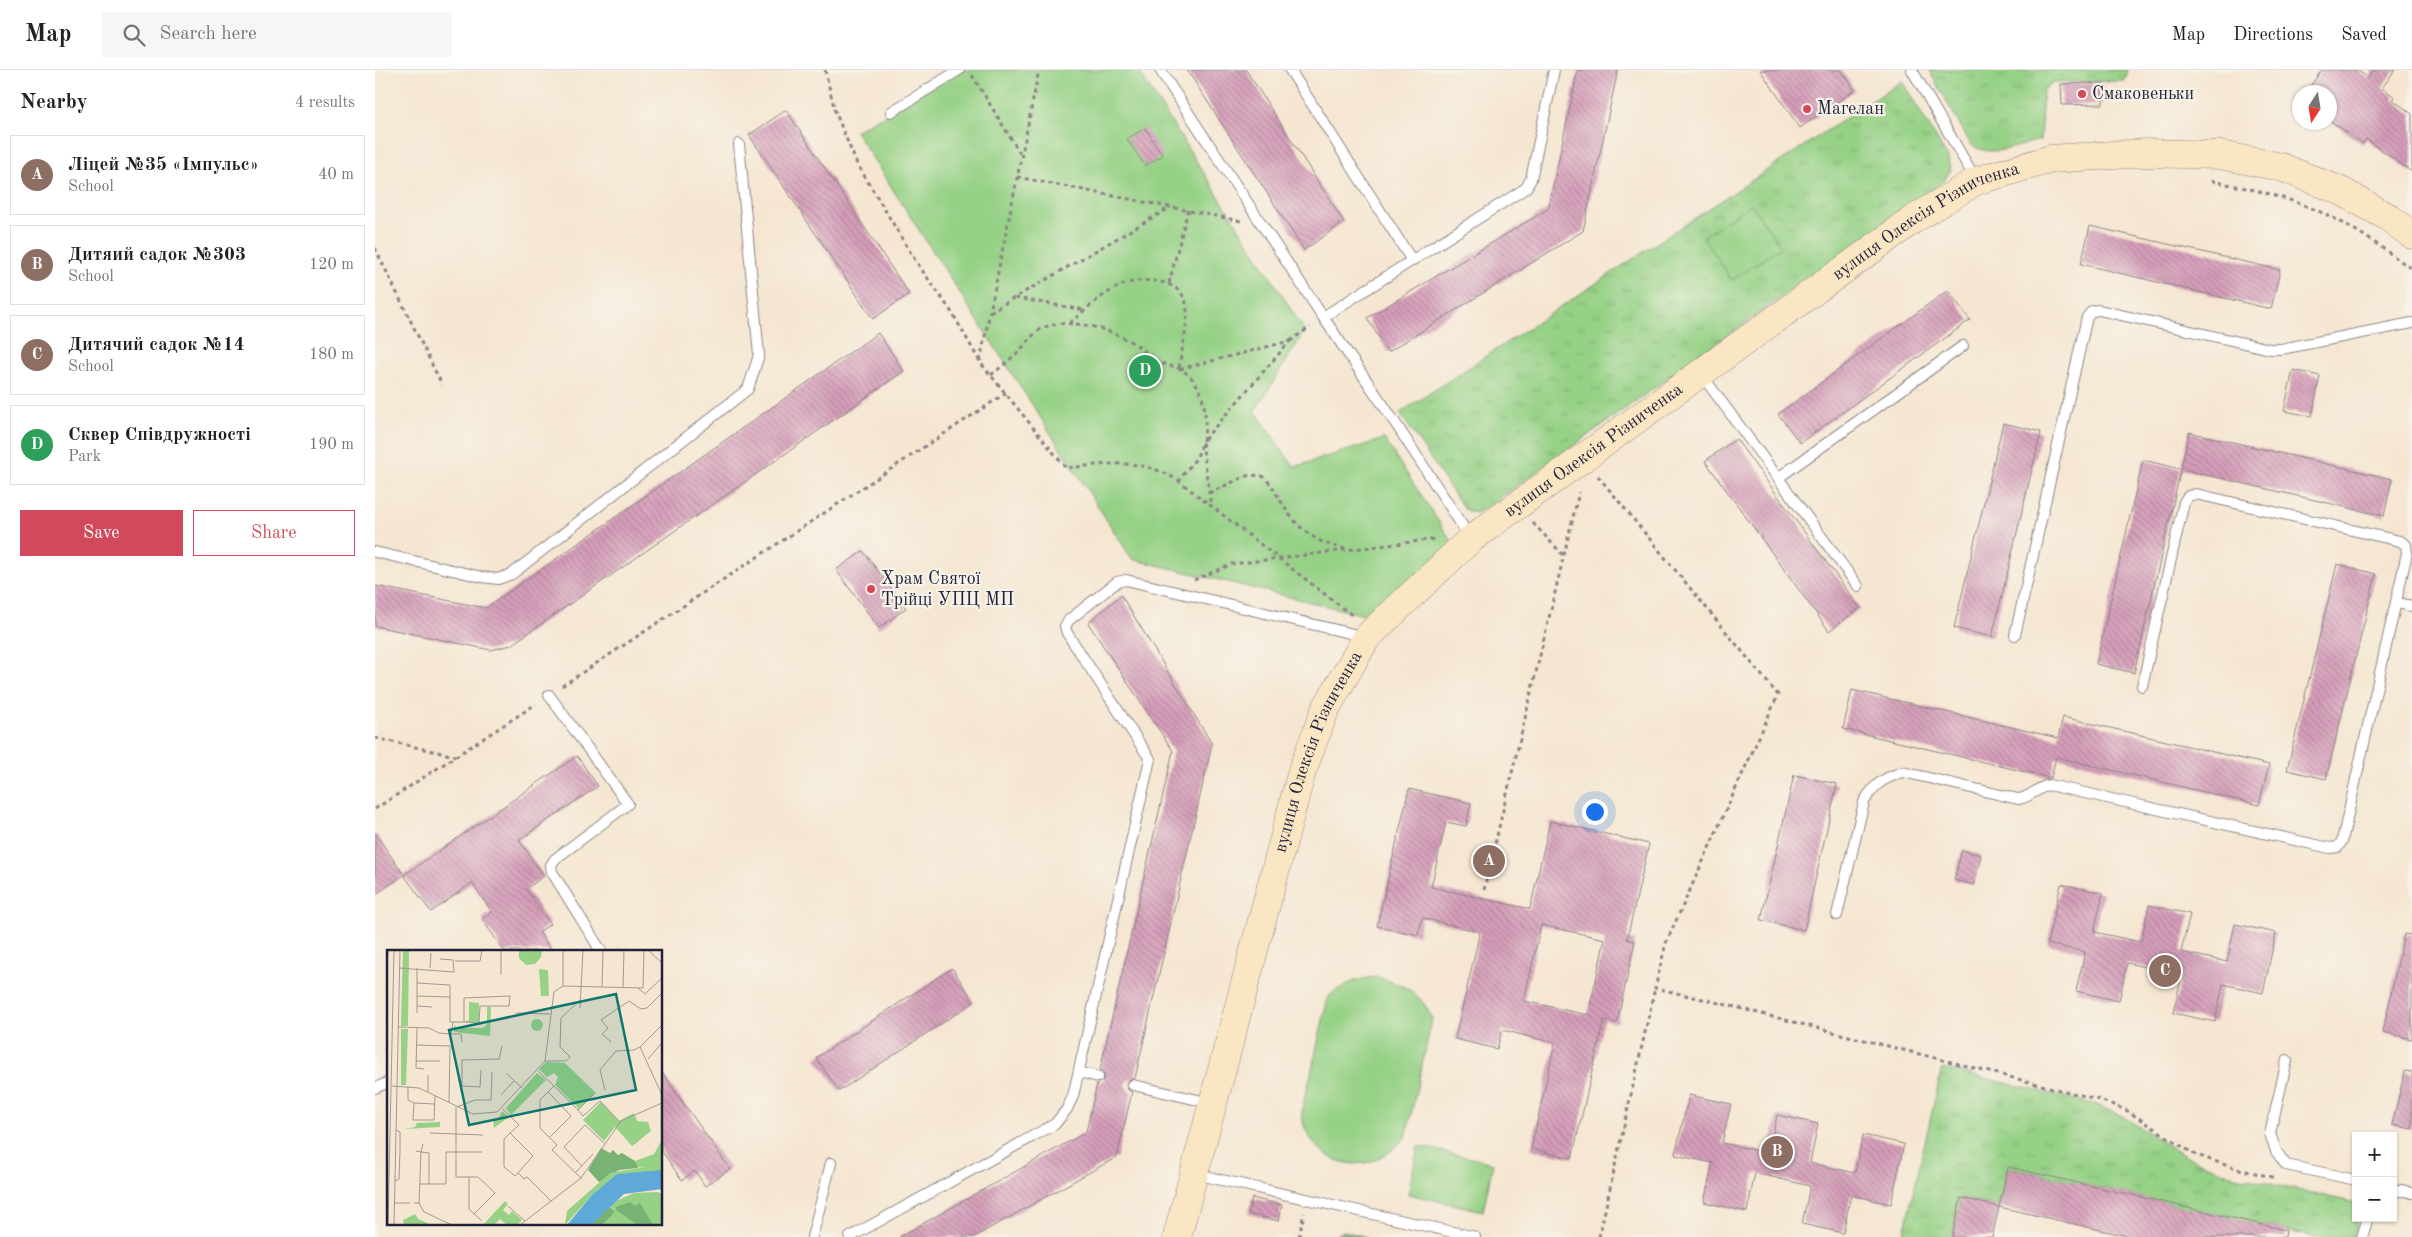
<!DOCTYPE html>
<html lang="en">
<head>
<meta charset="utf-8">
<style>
  :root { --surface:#fff; --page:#f6f6f6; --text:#202124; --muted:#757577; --line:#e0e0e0; --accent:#d1495b }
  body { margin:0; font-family:"Old Standard TT",serif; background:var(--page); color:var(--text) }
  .controls { position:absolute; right:15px; bottom:15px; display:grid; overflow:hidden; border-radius:0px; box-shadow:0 1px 4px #0004 }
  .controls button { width:45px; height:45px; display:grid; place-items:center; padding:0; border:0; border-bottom:1px solid var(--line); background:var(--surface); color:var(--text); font:25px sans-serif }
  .compass { position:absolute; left:1917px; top:15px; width:45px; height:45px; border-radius:50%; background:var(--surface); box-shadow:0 1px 4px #0004; rotate:192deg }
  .you { position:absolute; left:1219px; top:741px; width:18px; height:18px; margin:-12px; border:4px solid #fff; border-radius:50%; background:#1a73e8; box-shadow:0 0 0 8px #1a73e833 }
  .badge { display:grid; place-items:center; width:32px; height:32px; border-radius:50%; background:var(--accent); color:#fff; font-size:16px; font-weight:700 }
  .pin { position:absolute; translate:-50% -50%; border:2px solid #fff; box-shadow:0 1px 5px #0006 }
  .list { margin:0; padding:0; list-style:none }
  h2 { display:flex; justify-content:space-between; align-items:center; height:65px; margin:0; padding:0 20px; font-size:21px }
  h2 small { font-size:16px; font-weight:400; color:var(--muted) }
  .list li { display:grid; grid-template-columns:32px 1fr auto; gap:15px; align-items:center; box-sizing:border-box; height:80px; margin:0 10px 10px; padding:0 10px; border:1px solid var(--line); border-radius:0px }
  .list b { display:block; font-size:19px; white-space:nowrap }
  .list p { margin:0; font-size:16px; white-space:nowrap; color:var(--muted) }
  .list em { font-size:16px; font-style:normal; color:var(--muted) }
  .actions { display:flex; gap:10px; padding:15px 20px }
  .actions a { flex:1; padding:11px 0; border:1px solid var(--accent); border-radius:0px; text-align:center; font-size:18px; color:var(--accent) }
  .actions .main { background:var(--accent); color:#fff }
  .icon { flex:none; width:28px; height:28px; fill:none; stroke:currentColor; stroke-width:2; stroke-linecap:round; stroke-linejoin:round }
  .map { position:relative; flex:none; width:2037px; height:1167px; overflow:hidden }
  header { display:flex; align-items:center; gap:30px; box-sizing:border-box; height:70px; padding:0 25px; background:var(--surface); border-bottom:1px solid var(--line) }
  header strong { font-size:24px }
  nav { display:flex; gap:28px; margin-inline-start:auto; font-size:18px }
  .search { width:350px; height:45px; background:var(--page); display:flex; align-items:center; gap:12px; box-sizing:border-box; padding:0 18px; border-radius:0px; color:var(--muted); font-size:19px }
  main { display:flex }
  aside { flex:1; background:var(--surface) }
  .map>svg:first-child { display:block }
  .grass { fill:url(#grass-tufts); stroke:#5c7a60 }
  .forest { fill:url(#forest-crowns); stroke:#4d6a57 }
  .park { fill:#96d186; stroke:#5c7a60 }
  .building { fill:url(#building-back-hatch); fill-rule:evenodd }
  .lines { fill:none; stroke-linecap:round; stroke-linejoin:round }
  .lane-casing { stroke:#8c8486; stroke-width:12 }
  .secondary-casing { stroke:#8c8486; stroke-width:29 }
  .path { stroke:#8c8486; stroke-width:3; stroke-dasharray:4 4; stroke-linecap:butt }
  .lane { stroke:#fff; stroke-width:10 }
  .secondary { stroke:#fbe6c4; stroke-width:28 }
  .poi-dot { fill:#d1495b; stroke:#f7f3e8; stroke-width:2 }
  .labels { text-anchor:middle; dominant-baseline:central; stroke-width:4.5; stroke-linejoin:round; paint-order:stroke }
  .poi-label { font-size:18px; fill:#22223b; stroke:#f7f3e8; text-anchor:start }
  .street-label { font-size:18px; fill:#22223b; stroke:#f7f3e8 }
  .inset-road { fill:none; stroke:#a19895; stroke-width:1 }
  .view { fill:#0f766e; fill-opacity:0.15; stroke:#0f766e; stroke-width:2.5 }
  .inset-edge { fill:none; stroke:#22223b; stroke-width:2.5 }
</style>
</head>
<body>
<header>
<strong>Map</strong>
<div class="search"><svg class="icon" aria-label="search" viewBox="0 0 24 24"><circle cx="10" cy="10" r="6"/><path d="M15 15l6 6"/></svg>Search here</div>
<nav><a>Map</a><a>Directions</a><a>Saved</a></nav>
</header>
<main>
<aside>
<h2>Nearby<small>4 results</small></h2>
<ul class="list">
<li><span class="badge" style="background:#8d6e63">A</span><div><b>Ліцей №35 «Імпульс»</b><p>School</p></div><em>40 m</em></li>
<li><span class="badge" style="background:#8d6e63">B</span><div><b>Дитяий садок №303</b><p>School</p></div><em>120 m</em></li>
<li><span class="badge" style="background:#8d6e63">C</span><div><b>Дитячий садок №14</b><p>School</p></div><em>180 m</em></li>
<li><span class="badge" style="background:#2e9e5b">D</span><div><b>Сквер Співдружності</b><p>Park</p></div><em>190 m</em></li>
</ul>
<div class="actions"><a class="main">Save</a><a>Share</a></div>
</aside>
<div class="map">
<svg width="2037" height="1167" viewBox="0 0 2037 1167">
  <defs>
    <pattern id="grass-tufts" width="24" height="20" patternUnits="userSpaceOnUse" patternTransform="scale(1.25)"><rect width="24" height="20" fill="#96d186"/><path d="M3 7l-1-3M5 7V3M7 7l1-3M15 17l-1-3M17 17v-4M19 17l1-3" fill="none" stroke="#81b375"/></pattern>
    <pattern id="forest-crowns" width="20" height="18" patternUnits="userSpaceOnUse" patternTransform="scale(1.25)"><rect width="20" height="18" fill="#78b373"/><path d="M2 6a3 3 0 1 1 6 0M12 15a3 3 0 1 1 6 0" fill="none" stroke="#629160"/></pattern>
    <pattern id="building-back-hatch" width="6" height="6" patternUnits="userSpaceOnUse" patternTransform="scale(1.25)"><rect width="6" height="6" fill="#d69eba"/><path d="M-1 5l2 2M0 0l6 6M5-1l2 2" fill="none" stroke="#ad8098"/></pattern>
  </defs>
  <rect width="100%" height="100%" fill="#f7f3e8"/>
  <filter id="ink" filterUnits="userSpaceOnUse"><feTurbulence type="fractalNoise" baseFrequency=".02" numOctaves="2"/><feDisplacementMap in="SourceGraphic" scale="10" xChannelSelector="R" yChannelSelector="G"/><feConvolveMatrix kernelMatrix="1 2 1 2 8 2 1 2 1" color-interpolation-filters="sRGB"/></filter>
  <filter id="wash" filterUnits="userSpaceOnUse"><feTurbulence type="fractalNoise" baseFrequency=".0096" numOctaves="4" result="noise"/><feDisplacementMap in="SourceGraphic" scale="20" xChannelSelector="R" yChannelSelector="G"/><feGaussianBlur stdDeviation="1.12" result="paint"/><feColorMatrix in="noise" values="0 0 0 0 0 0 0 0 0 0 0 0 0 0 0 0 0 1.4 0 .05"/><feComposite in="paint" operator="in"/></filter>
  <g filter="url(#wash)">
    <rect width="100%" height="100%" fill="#f5e6d1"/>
    <!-- grass -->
    <path class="grass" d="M 1554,0 L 1753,0 L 1750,11 L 1678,12 L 1668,21 L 1665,70 C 1644,75 1612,90 1595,73 Z
      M 1527,11 L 1573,88 L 1575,101 L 1570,110 L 1110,439 L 1099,443 L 1089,439 L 1025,343 Z
      M 1567,998 L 1722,1035 L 1747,1046 L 1810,1086 L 1856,1105 L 1981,1133 L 1981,1148 L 1983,1148 L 1978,1167 L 1939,1167 L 1633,1097 L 1624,1137 L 1586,1128 L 1577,1167 L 1528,1167 Z"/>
    <!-- forest -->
    <path class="forest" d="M 968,1161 L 992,1167 L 958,1167 Z"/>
    <!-- park -->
    <path class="park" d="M 584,0 L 763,0 L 930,261 L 880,341 L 919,397 L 1009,369 L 1083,481 L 989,545 L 757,489 L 480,61 L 516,42 Z
      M 1376,134 L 1406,177 L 1357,210 L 1328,167 Z
      M 1002,907 C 1028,914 1048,923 1057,950 L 1031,1067 C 1013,1085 994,1099 967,1092 C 948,1087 926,1064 927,1042 C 928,1031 932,1019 935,1008 C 941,981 947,954 953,927 C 968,914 983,908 1002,907 Z
      M 1043,1076 L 1118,1093 L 1108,1141 L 1033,1124 Z"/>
    <g id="blocks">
      <!-- building -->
      <path class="building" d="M 812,0 L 871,0 L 969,152 L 929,180 Z
        M 1203,0 L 1243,0 L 1208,161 L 1013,282 L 992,248 L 1173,139 Z
        M 1385,0 L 1466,0 L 1480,20 L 1425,58 Z
        M 1947,0 L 1982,0 L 1993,8 L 1998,0 L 2020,0 L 2007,18 L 2020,27 L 2018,30 L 2037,44 L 2037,102 L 1991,69 L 1988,74 L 1954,50 L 1954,22 L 1931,22 Z
        M 1728,13 L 1728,34 L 1687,35 L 1686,14 Z
        M 411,40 L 534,224 L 498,249 L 374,65 Z
        M 770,58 L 788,85 L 770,96 L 752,69 Z
        M 1715,156 L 1905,200 L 1896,239 L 1706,194 Z
        M 1573,220 L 1595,250 L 1425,373 L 1403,344 Z
        M 503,263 L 529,301 L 136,575 L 116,580 L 0,556 L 0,516 L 111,538 Z
        M 1918,300 L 1945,306 L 1937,346 L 1909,341 Z
        M 1628,353 L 1666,362 L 1617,567 L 1579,558 Z
        M 1814,362 L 2017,409 L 2009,446 L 1806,399 Z
        M 1361,369 L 1485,538 L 1454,561 L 1330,391 Z
        M 1768,390 L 1806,399 L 1759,603 L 1721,594 Z
        M 488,481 L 531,538 L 504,558 L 461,500 Z
        M 1962,494 L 2001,504 L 1951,709 L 1912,700 Z
        M 746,525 L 837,674 L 760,1008 L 753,1010 L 751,1014 L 753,1020 L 757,1022 L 742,1087 L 599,1167 L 524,1167 L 711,1062 L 722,1014 L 729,1009 L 729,1005 L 725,1000 L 798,681 L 713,553 Z
        M 1477,620 L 1683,668 L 1688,647 L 1894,695 L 1884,735 L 1681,687 L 1676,708 L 1468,659 Z
        M 202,686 L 223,716 L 144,770 L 169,806 L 151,819 L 175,854 L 164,862 L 177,881 L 129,881 L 107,849 L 117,842 L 97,813 L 56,842 L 29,805 Z
        M 1419,705 L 1462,714 L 1429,860 L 1386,850 Z
        M 1034,719 L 1096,733 L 1091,756 L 1071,752 L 1056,817 L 1155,839 L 1175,751 L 1274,774 L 1252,869 L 1260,871 L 1242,953 L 1229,950 L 1197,1088 L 1156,1079 L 1180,973 L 1127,960 L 1122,979 L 1080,969 L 1105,862 L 1047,848 L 1043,865 L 1002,856 ZM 1166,855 L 1230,869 L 1213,945 L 1149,931 Z
        M 0,763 L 29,805 L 0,825 Z
        M 1587,780 L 1606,785 L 1599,815 L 1579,810 Z
        M 1686,814 L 1728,823 L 1719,862 L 1766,872 L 1774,835 L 1815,844 L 1806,882 L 1852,892 L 1860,854 L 1901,863 L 1888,923 L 1848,914 L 1840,952 L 1798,943 L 1807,905 L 1752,893 L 1744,931 L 1701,921 L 1710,882 L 1672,874 Z
        M 2029,864 L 2037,865 L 2037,969 L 2008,962 Z
        M 577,898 L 599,932 L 464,1021 L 441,988 Z
        M 286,1001 L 355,1099 L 330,1116 L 320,1101 L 307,1110 L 286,1080 Z
        M 2030,1001 L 2037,1002 L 2037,1059 L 2017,1055 Z
        M 1314,1025 L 1356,1034 L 1347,1073 L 1394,1083 L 1402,1045 L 1443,1054 L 1435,1093 L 1480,1103 L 1488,1065 L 1529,1074 L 1516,1134 L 1476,1125 L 1468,1163 L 1427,1154 L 1435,1116 L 1380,1103 L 1372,1142 L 1329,1132 L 1338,1093 L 1300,1085 Z
        M 1633,1097 L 1911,1160 L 1910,1167 L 1757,1167 L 1624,1137 Z
        M 877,1128 L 907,1135 L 904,1151 L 873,1144 Z
        M 1586,1128 L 1624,1137 L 1617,1167 L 1577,1167 Z"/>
    </g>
  </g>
  <g filter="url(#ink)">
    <use href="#blocks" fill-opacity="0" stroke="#8c8486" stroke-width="1"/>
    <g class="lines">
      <defs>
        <path id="lane" d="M 785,0 L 948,247
          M 915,0 L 1036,189
          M 1537,0 L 1601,110
          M 516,42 L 584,0
          M 1326,304 L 1483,516
          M 1403,408 L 1588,276
          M 1096,469 L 1017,348 L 948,247 L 1151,118 L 1156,109 L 1179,0
          M 0,482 L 107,507 L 123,509 L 137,504 L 373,319 L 384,285 L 364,74
          M 2022,533 L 2037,536
          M 1640,565 L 1712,247 L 1717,241 L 1724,240 L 1895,279 L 1906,279 L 2037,253
          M 174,625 L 253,734 L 180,789 L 176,795 L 177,802 L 226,881
          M 1462,845 L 1489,732 C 1499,714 1509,708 1528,702 L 1643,729 C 1655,728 1663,717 1674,715 L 1955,778 L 1963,777 L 1967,771 L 2032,483 L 2031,475 L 2025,471 L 1821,424 L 1813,426 L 1809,432 L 1767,616
          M 1912,990 L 1895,1064 L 1901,1081 L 1911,1095 L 1981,1110
          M 704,1002 L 723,1007
          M 758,1015 L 836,1033
          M 0,1018 L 14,1012
          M 820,1104 L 1100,1167
          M 2018,1123 L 2027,1120 L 2037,1123
          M 437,1167 L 456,1093
          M 475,1167 L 680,1054 L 692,1039 L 698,1026 L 775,689 L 692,563 L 690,556 L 694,550 L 742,512 L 751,510 L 991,567
          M 1987,1167 L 1993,1148"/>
        <g id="secondary">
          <path id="s1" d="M 802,1167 L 927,701 L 950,640 L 992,567 L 1096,469 L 1539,149 L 1601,111 L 1676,89 L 1770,83 L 1845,85 L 1906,97 L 1966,121 L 2013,147 L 2037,165"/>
        </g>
      </defs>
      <!-- lane casing -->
      <use href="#lane" class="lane-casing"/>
      <!-- secondary casing -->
      <use href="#secondary" class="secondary-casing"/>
      <!-- path -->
      <path class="path" d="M 450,0 L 460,41 L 481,92 L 540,190 L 578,244 L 605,292 L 691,398 C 734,394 766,387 804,411 L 978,546
        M 597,5 L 646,85
        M 642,107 L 866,151
        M 1836,111 C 1886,120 1936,133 1980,160 C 2000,172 2018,186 2037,199
        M 0,178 L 67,315
        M 794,213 L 813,140
        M 640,228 L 710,240
        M 615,242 L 796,137
        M 695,253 C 710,240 727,224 745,216 C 765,206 805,208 811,233 C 815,250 806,281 804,299
        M 915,271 L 935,257
        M 605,291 L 664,0
        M 805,299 L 915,271 L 827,372 L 836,436
        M 616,305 C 625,298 634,291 642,283 C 654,272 660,258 677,255 C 705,249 744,262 767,279 C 771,282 774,286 778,289 C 787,296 801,295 810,302 C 834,319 835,362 822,386 C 817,395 809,402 804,411
        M 1223,406 L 1403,625 L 1291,873 L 1280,918 L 1336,931 L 1725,1030 L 1751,1040 L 1819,1084 L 1859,1098 L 1901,1108
        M 834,423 L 871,406 L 886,405 C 897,413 900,422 907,433 C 921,458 943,475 972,479
        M 1158,453 L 1188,485
        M 819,510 L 857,494 L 1061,469
        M 187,616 L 631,323
        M 0,668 L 80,686
        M 0,739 L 161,634
        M 1109,820 L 1204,422
        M 924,1167 L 929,1143
        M 1224,1167 L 1280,918"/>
      <!-- lane -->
      <use href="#lane" class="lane"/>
      <!-- secondary -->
      <use href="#secondary" class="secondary"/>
    </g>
  </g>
  <!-- markers -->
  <g class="poi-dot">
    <circle cx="1707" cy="24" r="5"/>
    <circle cx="1432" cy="39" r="5"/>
    <circle cx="496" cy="519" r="5"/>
  </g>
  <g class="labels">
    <!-- poi labels -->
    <g class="poi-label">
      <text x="1717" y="24">Смаковеньки</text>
      <text x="1442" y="39">Магелан</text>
      <text x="506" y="509">Храм Святої<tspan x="506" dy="21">Трійці УПЦ МП</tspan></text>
    </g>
    <!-- street labels -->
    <g class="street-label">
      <text stroke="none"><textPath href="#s1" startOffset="1331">вулиця Олексія Різниченка</textPath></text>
      <text stroke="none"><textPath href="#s1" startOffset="926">вулиця Олексія Різниченка</textPath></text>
      <text stroke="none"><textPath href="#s1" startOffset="506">вулиця Олексія Різниченка</textPath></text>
    </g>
  </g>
  <!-- overview -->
  <g transform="translate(12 880)">
    <rect width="275" height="275" fill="#f5e6d1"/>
    <path d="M 16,0 L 22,0 L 21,76 L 14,76 ZM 152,19 L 161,20 L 162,46 L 154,46 ZM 82,52 L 92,53 L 92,72 L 77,72 L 82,70 ZM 100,57 L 104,57 L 103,86 L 67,82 L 67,75 L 70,78 L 96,78 L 100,75 ZM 14,79 L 21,79 L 19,135 L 14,135 ZM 150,123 L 159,130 L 124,165 L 119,158 ZM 214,152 L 232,171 L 247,163 L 250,171 L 261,172 L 264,181 L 245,196 L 228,177 L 217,191 L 196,170 ZM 115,161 L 122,167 L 107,178 L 106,169 L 112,168 ZM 53,172 L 53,177 L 17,179 L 28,177 L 30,173 ZM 275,190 L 275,214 L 266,218 L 249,217 L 248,211 L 267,204 ZM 270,242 L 275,244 L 275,275 L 215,275 L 228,260 L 221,256 L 231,250 L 247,243 ZM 118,251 L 121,254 L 116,260 L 122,265 L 125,261 L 135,270 L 130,275 L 120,275 L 113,269 L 107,275 L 96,275 ZM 28,264 L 31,269 L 45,275 L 17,275 L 16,270 Z" fill="#96d186"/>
    <path d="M 214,198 L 223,203 L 226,200 L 231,205 L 235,203 L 248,211 L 251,218 L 232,220 L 212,232 L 201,220 ZM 243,252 L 248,256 L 253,253 L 266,275 L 251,275 L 229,260 L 229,257 ZM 221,256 L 228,261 L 223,267 L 215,275 L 204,275 Z" fill="#78b373"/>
    <path d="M 275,214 L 275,220 L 271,222 L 230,224 L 205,245 L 178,275 L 180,261 L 223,223 Z" fill="#96d186"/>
    <path d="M 132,0 L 155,0 L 154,7 L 148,14 L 139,15 L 132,8 ZM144 75a6 6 0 1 1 12 0a6 6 0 1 1-12 0ZM 159,112 L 178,113 L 209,143 L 192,159 L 168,135 L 171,127 L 167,123 L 160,127 L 152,119 ZM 259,172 L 263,181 L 248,194 L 243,193 L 241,185 L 254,173 Z" fill="#96d186"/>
    <path d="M 275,220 L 275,239 L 237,244 L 204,275 L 180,275 L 205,245 L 230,224 Z" fill="#5ea9d7"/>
    <path class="inset-road" d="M 261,0 L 275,13M 68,11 L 93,11 L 95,0M 12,18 L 67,22 L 66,10 L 53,9M 43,18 L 44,3M 0,20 L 1,1M 114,25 L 114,0M 30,33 L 63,35 L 63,72 L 77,72 L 92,73 L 92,72 L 93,56 L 122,56 L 123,46 L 77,48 L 77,72M 176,36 L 176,0M 215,37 L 216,0M 236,38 L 237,0M 251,38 L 258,44 L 275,28M 30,46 L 63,47M 30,56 L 45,57M 193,58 L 196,0M 30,63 L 30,18M 129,63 L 163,64M 275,75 L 253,97 L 275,145M 11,77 L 42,78 L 52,83 L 64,84 L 66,72M 30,78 L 29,118 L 37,119M 64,84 L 74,84 L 75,92M 224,92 L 215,84 L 221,78 L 214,70 L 242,51 L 254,59 L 260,58 L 275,43M 29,95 L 63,96 L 62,153M 261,109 L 275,93M 29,111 L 53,111M 158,111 L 179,111 L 183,107 L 173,97 L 174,68 L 193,50M 94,120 L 93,137 L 75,136 L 75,110 L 112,109 L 115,96M 151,121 L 167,136 L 153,150 L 153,178 L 170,195 L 165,200 L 194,228M 119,123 L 135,138M 5,136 L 32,138 L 86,164 L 110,162 L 158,111 L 167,42 L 176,36 L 256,38 L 257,0M 21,136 L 21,150 L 27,153M 167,136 L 191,160M 218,140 L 213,120 L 229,101 L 247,100 L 253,97M 41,142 L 41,125M 161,142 L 184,166 L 162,188M 114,145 L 127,131M 206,145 L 191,160 L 196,166 L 213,151 L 233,172M 48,154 L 27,153 L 26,170 L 47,170 L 48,146M 69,157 L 69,227 L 91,227 L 108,243 L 87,264M 70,157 L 88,150 L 104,150 L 105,122M 116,159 L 132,175 L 123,183 L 117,189 L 117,217 L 128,226 L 146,206 L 123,183M 43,183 L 96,185M 36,194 L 34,202 L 42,203 L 42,234M 29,201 L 34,202 L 32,253M 195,216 L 177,197 L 198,175 L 217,193M 131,223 L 137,229 L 140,227 L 164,251M 188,223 L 206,204M 82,227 L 82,259 L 95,271M 8,231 L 12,229 L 13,201 L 13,182 L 9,180M 33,234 L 59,234 L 59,202 L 95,202M 7,253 L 23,253M 27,253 L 32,253 L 37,262 L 65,275M 121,256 L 138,271M 1,275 L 7,0M 7,275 L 13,0M 133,275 L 194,228 L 234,171 L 275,153"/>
    <path class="view" d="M 229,44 L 249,140 L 82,175 L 62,80 Z"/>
    <rect width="275" height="275" class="inset-edge"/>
  </g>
</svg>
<div class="controls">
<button>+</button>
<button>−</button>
</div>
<svg class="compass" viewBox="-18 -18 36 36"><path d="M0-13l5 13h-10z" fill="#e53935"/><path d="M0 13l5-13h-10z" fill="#757577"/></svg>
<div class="you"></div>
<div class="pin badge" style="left:1114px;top:791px;background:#8d6e63">A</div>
<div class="pin badge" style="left:1402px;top:1082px;background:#8d6e63">B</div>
<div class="pin badge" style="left:1790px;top:901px;background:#8d6e63">C</div>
<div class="pin badge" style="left:770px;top:301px;background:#2e9e5b">D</div>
</div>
</main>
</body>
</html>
